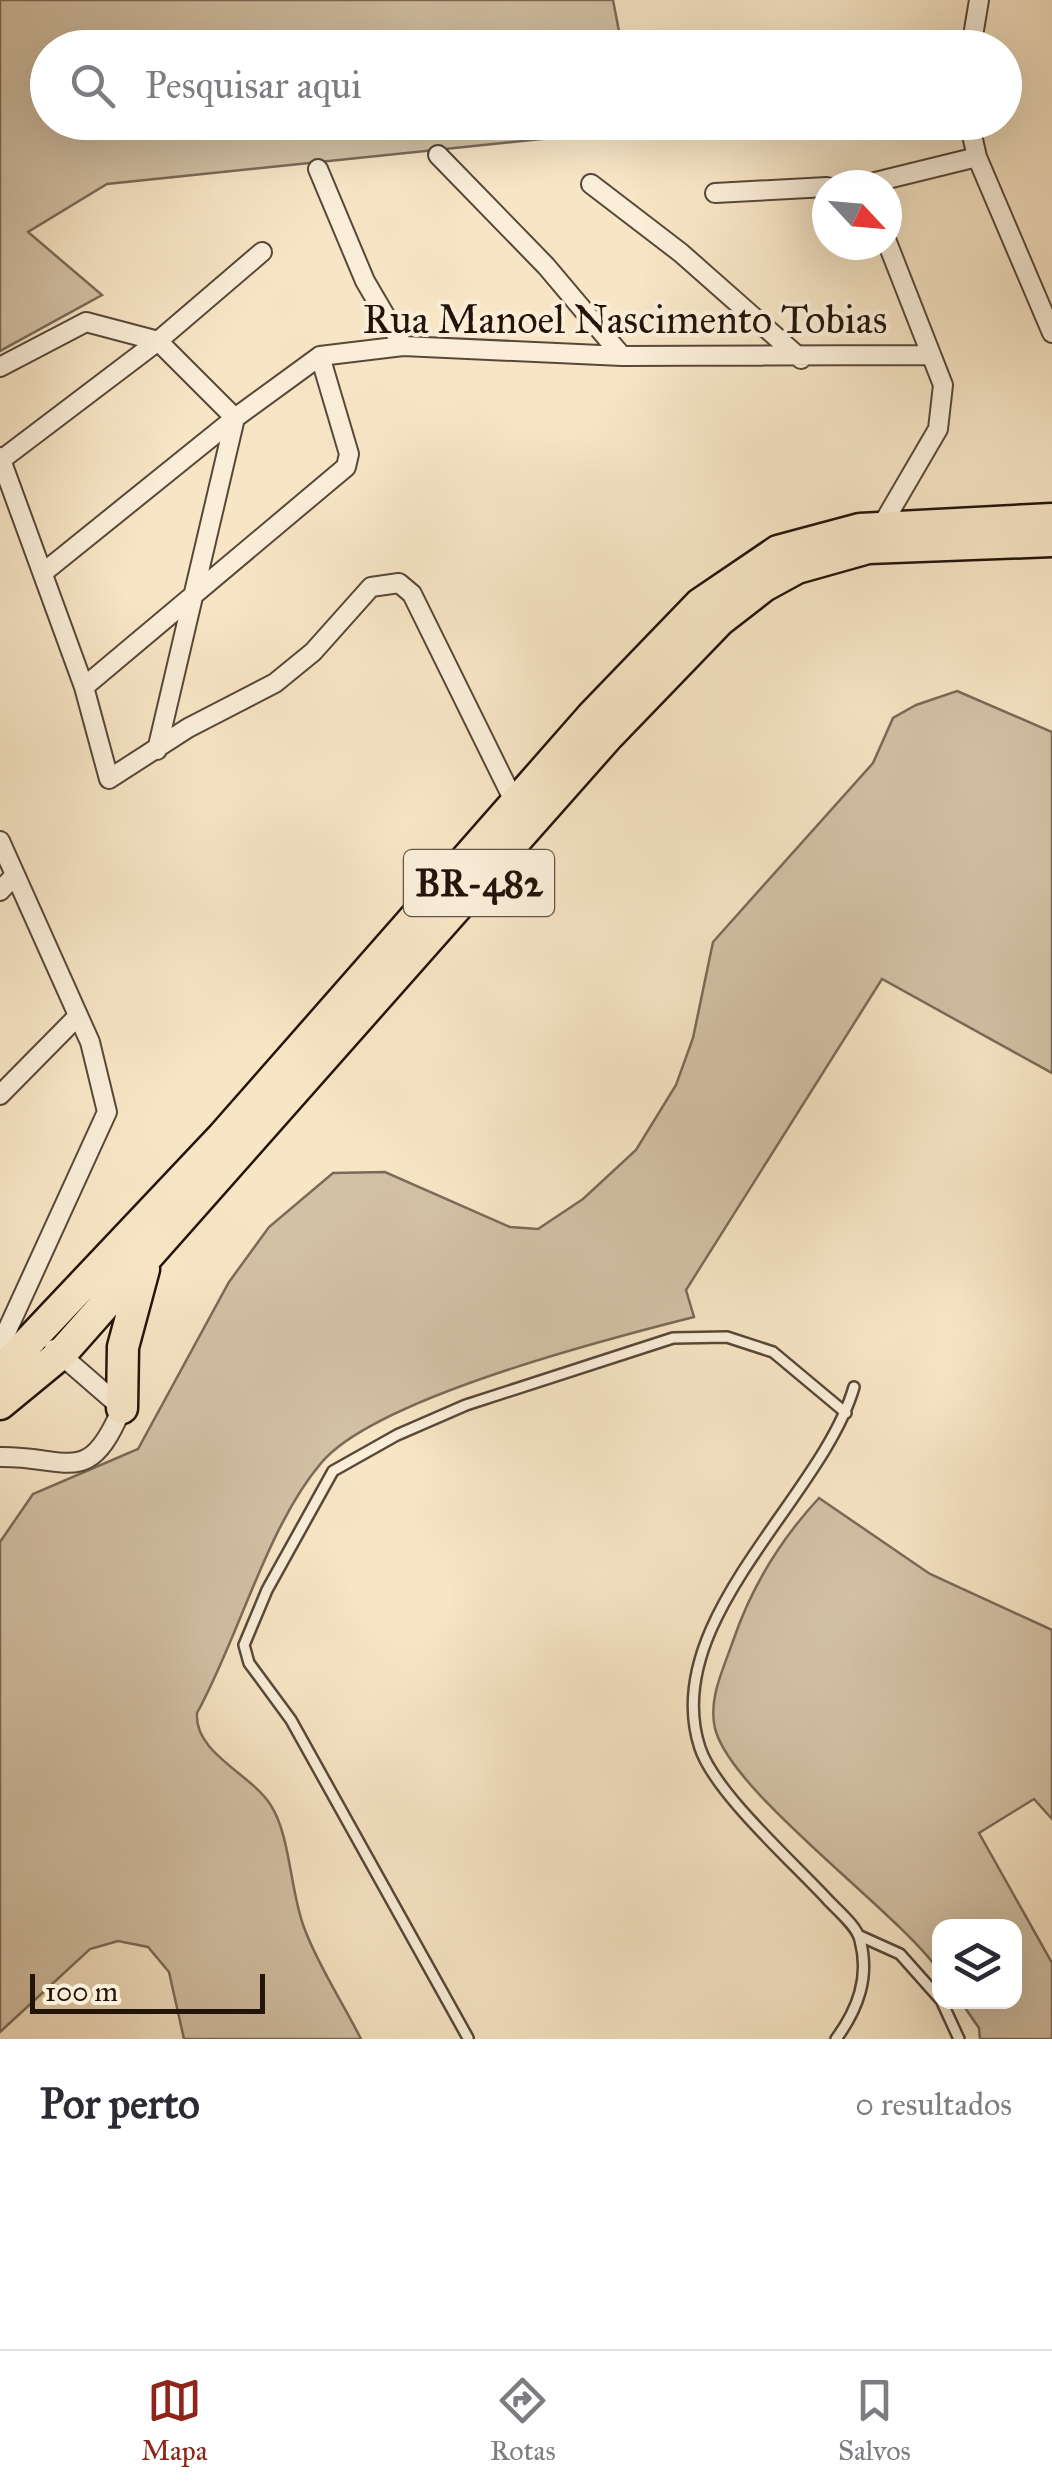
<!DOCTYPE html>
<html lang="pt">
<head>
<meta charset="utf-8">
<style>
  :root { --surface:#fff; --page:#f2f2f3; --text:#2b2b33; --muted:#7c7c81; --line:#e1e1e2; --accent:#8f2418 }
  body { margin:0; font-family:"IM FELL Great Primer",serif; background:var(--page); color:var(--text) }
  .controls { position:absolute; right:30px; bottom:30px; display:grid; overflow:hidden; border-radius:20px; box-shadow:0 10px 40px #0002 }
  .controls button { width:90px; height:90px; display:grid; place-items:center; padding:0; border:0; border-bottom:2px solid var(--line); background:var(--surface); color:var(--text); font:50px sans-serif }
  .compass { position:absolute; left:812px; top:170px; width:90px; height:90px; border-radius:50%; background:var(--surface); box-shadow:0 10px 40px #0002; rotate:116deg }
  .scale { position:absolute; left:30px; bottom:25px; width:235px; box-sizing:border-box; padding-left:10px; border:5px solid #23140a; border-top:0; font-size:28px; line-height:35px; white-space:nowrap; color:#23140a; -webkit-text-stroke:8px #faeed9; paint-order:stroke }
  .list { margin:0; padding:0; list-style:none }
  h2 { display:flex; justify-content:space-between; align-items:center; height:130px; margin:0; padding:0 40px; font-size:42px }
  h2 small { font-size:32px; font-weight:400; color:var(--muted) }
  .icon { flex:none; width:55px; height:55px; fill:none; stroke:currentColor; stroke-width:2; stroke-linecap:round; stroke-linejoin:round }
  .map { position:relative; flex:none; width:1052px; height:2039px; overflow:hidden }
  .search { position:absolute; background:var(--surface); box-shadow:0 10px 40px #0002; left:30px; right:30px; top:30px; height:110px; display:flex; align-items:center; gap:25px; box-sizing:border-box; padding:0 35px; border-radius:55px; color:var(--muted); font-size:38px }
  .sheet { height:310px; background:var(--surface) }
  nav { display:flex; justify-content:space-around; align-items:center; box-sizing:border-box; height:140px; border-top:2px solid var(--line); background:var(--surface); font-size:28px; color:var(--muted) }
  nav a { display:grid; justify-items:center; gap:5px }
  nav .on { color:var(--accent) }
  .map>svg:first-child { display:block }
  .green { fill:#d3c1a5; stroke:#7b6a58; stroke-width:2.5 }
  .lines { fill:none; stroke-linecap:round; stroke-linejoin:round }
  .lane-casing { stroke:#584839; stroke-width:14 }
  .street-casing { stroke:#584839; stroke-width:22 }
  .highway-casing { stroke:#23140a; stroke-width:35 }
  .lane { stroke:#faeed9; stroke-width:9 }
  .street { stroke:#faeed9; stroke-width:18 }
  .highway { stroke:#f7e5c5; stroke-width:30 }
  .labels { text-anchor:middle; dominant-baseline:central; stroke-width:8; stroke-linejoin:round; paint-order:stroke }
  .shield { fill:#faeed9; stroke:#645548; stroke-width:2.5 }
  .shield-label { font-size:38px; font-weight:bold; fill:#23140a }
  .street-label { font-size:40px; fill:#23140a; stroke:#faeed9 }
</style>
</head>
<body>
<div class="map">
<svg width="1052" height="2039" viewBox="0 0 1052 2039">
  <rect width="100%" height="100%" fill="#f7e5c5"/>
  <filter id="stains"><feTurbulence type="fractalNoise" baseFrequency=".002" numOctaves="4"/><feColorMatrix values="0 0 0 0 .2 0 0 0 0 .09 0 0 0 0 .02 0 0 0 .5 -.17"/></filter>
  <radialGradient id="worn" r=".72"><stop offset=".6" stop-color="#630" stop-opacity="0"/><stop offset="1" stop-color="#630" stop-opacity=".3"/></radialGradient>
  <!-- green -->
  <path class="green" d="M 0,0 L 613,0 L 622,47 L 48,48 L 48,122 L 636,122 L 638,129 L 107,184 L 28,232 L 102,295 L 0,351 Z
    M 957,691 L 1052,732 L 1052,1073 L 882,979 L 686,1290 L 694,1317 C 607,1339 377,1398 322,1462 C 267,1526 239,1637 197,1713 C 194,1753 251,1774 270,1804 C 291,1835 290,1894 305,1930 C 319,1967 343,2003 361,2039 L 184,2039 L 169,1972 L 148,1947 L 118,1941 L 90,1949 L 0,2032 L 0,1542 L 33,1494 L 138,1449 L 229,1282 L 269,1227 L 333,1173 L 385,1172 L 510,1227 L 538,1229 L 583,1199 L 636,1150 L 676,1085 L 693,1038 L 713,942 L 873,763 L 893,718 L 916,705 Z
    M 819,1498 L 930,1574 L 1052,1630 L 1052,1819 L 1034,1799 L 979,1833 L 1052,1963 L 1052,2039 L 980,2039 L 979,2028 L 961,2002 L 1014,2002 L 1014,1926 L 940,1926 L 939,1971 C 898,1911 721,1786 714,1723 C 710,1695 724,1667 733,1641 C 751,1588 781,1539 819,1498 Z"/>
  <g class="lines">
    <defs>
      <path id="lane" d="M 860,1936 L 900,1954 L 940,1999
        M 942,2002 L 959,2039
        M 468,2038 L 291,1720 L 249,1663 L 244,1645 L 267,1590 L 333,1471 L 397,1435 L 466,1405 L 673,1338 L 727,1337 L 773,1352 L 846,1413
        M 836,2039 C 858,2009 870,1977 860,1940 C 857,1926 837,1910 827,1899 C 793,1862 715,1793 700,1748 C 658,1621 822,1498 854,1387"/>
      <path id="street" d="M 971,48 L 979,0
        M 969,122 L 977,157 L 1052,333
        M 438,155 L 546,266 L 622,356
        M 318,169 L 365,281 L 403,346
        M 591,184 L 681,253 L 801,359
        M 863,185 L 977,157
        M 715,193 L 827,187
        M 0,367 L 86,322 L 158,341 L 235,418 L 157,750
        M 0,457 L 84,687 L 109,779 L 188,728 L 275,683 L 313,652 L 371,587 L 399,583 L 412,594 L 515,803
        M 1,460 L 158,341 L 262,252
        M 882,525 L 938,429 L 943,385 L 887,242
        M 44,572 L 235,418 L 320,356 L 403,346 L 622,356 L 929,355
        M 84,687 L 346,467 L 349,454 L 320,356
        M 0,841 L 90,1042 L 107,1112 L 0,1346
        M 0,891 L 15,875
        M 0,1095 L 78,1016
        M 0,1457 C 69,1456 88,1489 122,1408 L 54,1349"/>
      <path id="highway" d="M 0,1372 L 223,1136 L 592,716 L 700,604 L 778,551 L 860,529 L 1052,519
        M 0,1404 L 62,1353 L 609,735 L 719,621 L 764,586 L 797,568 L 868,548 L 1052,541
        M 122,1408 L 123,1347 L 144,1269"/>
    </defs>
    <!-- lane casing -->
    <use href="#lane" class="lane-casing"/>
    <!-- street casing -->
    <use href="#street" class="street-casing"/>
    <!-- highway casing -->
    <use href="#highway" class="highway-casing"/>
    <!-- lane -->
    <use href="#lane" class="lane"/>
    <!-- street -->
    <use href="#street" class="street"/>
    <!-- highway -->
    <use href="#highway" class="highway"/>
  </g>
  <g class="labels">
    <!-- shield labels -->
    <rect class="shield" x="404" y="850" width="150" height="66" rx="8"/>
    <g class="shield-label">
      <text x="479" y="883">BR-482</text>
    </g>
    <!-- street labels -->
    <g class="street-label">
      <text x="625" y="319">Rua Manoel Nascimento Tobias</text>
    </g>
  </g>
  <rect width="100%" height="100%" filter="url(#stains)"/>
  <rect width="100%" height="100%" fill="url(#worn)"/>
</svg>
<div class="controls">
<button><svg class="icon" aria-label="layers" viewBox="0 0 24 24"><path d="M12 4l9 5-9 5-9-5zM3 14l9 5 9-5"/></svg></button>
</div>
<svg class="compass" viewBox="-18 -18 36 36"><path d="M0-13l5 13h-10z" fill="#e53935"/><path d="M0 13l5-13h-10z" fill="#7c7c81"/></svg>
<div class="scale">100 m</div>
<div class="search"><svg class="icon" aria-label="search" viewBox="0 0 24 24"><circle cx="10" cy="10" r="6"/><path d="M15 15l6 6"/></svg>Pesquisar aqui</div>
</div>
<section class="sheet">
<h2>Por perto<small>0 resultados</small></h2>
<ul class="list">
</ul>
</section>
<nav>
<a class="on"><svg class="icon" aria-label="map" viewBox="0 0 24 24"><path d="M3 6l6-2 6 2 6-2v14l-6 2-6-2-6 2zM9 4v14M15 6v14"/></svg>Mapa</a>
<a><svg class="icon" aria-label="directions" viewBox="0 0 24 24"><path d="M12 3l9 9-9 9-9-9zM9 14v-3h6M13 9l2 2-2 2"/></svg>Rotas</a>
<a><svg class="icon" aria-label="saved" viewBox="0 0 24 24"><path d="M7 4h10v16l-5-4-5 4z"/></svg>Salvos</a>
</nav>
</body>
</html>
